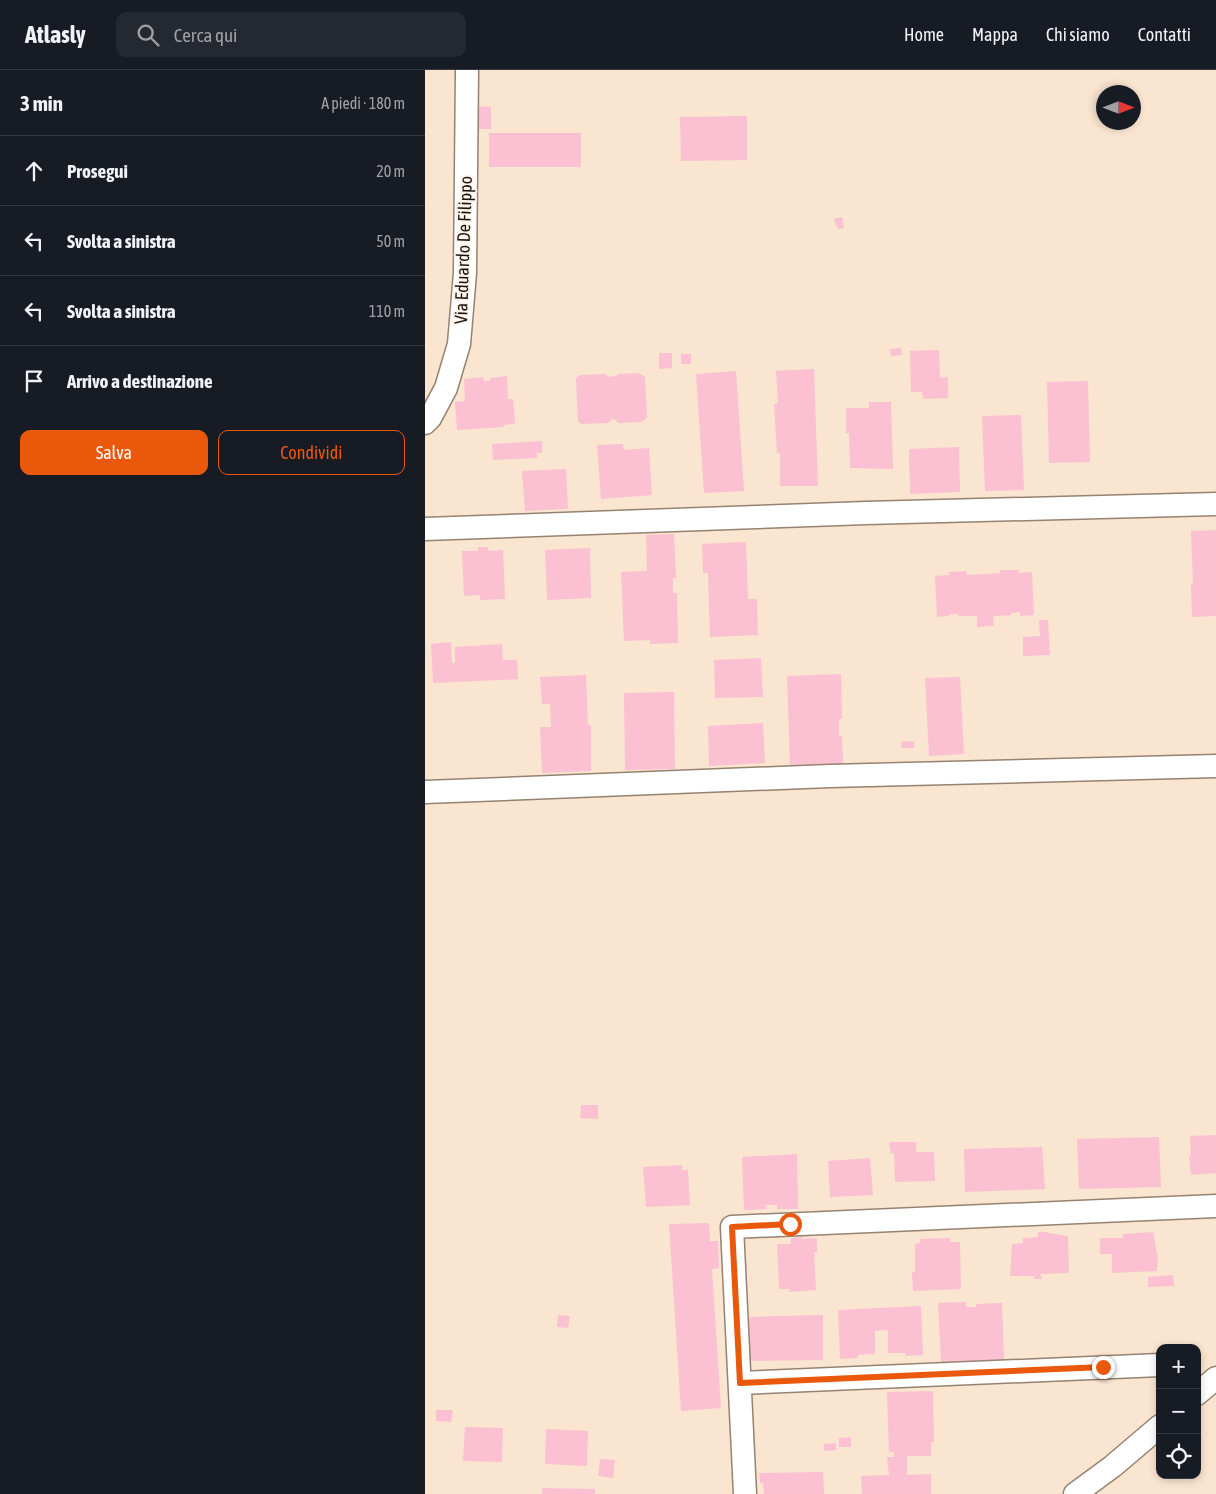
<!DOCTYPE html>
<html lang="it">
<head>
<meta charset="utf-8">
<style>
  :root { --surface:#171b24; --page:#242831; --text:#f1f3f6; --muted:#9ea1a6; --line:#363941; --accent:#ea580c }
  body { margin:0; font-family:"Asap Condensed",sans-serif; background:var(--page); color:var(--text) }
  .controls { position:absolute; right:15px; bottom:15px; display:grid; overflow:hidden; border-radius:10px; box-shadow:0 2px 8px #0003 }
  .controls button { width:45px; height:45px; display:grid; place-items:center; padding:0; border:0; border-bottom:1px solid var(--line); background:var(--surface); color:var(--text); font:25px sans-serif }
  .compass { position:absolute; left:671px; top:15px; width:45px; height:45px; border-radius:50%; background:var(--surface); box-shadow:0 2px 8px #0003; rotate:90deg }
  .stop { position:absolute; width:15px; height:15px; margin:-11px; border:4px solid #ea580c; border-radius:50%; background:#fff }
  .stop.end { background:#ea580c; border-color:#fff; box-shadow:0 1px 5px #0008 }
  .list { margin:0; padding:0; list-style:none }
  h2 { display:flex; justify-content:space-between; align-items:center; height:65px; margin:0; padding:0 20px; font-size:21px }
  h2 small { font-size:16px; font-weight:400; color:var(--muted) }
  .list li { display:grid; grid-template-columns:32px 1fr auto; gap:15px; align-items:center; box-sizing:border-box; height:70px; padding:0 20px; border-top:1px solid var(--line) }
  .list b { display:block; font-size:19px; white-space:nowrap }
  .list em { font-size:16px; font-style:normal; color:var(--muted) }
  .actions { display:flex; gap:10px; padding:15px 20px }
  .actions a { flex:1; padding:11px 0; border:1px solid var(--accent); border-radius:10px; text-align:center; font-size:18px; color:var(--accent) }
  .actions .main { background:var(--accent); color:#fff }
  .icon { flex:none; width:28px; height:28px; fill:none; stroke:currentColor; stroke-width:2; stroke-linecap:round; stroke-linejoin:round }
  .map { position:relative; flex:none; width:791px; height:1424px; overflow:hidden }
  header { display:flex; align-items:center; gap:30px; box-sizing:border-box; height:70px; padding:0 25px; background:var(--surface); border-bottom:1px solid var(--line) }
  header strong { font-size:24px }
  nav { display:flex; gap:28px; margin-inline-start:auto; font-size:18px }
  .search { width:350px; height:45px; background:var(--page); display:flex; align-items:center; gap:12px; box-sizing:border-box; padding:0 18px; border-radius:10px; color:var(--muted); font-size:19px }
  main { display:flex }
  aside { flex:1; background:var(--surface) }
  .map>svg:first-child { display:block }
  .building { fill:#fbc0d1 }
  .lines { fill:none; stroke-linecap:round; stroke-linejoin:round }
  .street-casing { stroke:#958270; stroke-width:25 }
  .street { stroke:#fff; stroke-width:22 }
  .route { stroke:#ea580c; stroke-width:6 }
  .labels { text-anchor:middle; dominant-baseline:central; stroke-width:4; stroke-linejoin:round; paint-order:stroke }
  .street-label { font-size:18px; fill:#1b140d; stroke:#fdf4ec }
</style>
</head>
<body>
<header>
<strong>Atlasly</strong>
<div class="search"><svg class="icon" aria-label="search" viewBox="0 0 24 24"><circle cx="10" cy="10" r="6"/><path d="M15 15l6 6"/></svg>Cerca qui</div>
<nav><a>Home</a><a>Mappa</a><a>Chi siamo</a><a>Contatti</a></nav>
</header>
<main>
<aside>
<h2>3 min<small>A piedi · 180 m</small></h2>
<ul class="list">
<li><svg class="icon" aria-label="ahead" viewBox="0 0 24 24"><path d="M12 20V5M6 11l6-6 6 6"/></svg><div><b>Prosegui</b></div><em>20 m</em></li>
<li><svg class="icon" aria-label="left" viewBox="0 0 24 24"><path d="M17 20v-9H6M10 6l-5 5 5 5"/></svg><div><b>Svolta a sinistra</b></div><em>50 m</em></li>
<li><svg class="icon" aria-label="left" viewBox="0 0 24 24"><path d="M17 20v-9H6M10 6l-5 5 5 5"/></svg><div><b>Svolta a sinistra</b></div><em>110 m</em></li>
<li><svg class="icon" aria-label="arrive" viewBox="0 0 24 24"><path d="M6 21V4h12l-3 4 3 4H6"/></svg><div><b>Arrivo a destinazione</b></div></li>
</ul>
<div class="actions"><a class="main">Salva</a><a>Condividi</a></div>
</aside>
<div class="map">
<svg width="791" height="1424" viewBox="0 0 791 1424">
  <rect width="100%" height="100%" fill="#fae5d1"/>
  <!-- building -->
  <path class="building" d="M 52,36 L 66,37 L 66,59 L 52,59 Z
    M 322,46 L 322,90 L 256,91 L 255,47 Z
    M 64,63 L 156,63 L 156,97 L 64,97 Z
    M 417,147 L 419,158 L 413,159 L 409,149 Z
    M 476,278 L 477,285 L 466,286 L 465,279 Z
    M 514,280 L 515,308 L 523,307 L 523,328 L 498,329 L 497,322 L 486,322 L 485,281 Z
    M 234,283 L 247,283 L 247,298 L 234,299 Z
    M 256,284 L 266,284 L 266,294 L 256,294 Z
    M 389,299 L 393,416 L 355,416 L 355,383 L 352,383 L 349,334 L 353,333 L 351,301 Z
    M 311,301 L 319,421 L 279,423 L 271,304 Z
    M 214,303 L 220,307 L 222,347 L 217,352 L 193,353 L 190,349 L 187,349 L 183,353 L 157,354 L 153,352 L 151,308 L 155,305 L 180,304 L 184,307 L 191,306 L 193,304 Z
    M 82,306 L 83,329 L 88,329 L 90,354 L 78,355 L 79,357 L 32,360 L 30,332 L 40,331 L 39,309 L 58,307 L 59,311 L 65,311 L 65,308 Z
    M 663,311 L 665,392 L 624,393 L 622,312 Z
    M 444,332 L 466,332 L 468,399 L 425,398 L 424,363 L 421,363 L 421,338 L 444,338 Z
    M 596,345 L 599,420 L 560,421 L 557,346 Z
    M 117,371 L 117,383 L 112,383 L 112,388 L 68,390 L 67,374 Z
    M 198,374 L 199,380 L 224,378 L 227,425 L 176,429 L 172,375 Z
    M 534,377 L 535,422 L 485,424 L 484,379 Z
    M 141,399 L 143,439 L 100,441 L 97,401 Z
    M 791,460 L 791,546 L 767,547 L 766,514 L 768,514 L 766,461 Z
    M 249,464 L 251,508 L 248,508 L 248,523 L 252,523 L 253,573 L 225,574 L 225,570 L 199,571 L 196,502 L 222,501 L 221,465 Z
    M 321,472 L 323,529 L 332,529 L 333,565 L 285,567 L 283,503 L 278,503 L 277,474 Z
    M 53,477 L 63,477 L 63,481 L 78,480 L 80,529 L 55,530 L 55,525 L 39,526 L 37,481 L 53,481 Z
    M 165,478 L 166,528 L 122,530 L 120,480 Z
    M 575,500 L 594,500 L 594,503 L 607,502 L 609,545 L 595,546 L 595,542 L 586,543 L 586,545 L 568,546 L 569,556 L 552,557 L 552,546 L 533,546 L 533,544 L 524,544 L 524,546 L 512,547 L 510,506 L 524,505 L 524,502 L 542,501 L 542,505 L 575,503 Z
    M 614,550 L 623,550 L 625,585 L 598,586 L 598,567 L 615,566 Z
    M 26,572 L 27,593 L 30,593 L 30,577 L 77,574 L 78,590 L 92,590 L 93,609 L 8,613 L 6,574 Z
    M 336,588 L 338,627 L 290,628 L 289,590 Z
    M 416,604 L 417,649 L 414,649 L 414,666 L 417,666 L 418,694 L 365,696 L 362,606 Z
    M 161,605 L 163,655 L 166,655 L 166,701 L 117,703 L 115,657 L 126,657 L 125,634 L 117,634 L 115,607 Z
    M 535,607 L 539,684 L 504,686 L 500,608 Z
    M 249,622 L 250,699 L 200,700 L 199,623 Z
    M 338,653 L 340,693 L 284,696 L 283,656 Z
    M 477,671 L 489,672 L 489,678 L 476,678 Z
    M 156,1035 L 173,1035 L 173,1049 L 155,1048 Z
    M 791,1065 L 791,1103 L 766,1105 L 764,1086 L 766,1085 L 765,1066 Z
    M 734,1067 L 736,1117 L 654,1119 L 652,1069 Z
    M 464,1072 L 491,1072 L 491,1082 L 509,1082 L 510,1111 L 470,1112 L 469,1083 L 466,1084 Z
    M 617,1077 L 620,1119 L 540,1122 L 539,1079 Z
    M 372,1084 L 373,1139 L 352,1139 L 352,1135 L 340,1135 L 342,1139 L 319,1140 L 317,1087 Z
    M 445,1088 L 448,1125 L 405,1127 L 403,1091 Z
    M 257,1095 L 257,1100 L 263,1100 L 265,1135 L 221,1137 L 218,1097 Z
    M 284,1153 L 285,1171 L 293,1171 L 294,1198 L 287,1199 L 296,1338 L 256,1341 L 244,1154 Z
    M 613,1162 L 623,1162 L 623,1163 L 643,1166 L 644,1203 L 615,1204 L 617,1209 L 610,1209 L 609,1206 L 585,1206 L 587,1174 L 598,1173 L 598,1168 L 613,1167 Z
    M 728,1162 L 732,1184 L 733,1184 L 732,1201 L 687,1203 L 687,1184 L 675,1184 L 675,1168 L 698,1168 L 698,1164 Z
    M 377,1167 L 377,1169 L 392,1168 L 392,1182 L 389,1182 L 391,1220 L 364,1222 L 364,1219 L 354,1219 L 352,1174 L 366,1174 L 366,1168 Z
    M 525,1168 L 525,1172 L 535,1172 L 536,1219 L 488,1221 L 487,1202 L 490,1202 L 490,1174 L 495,1173 L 495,1169 Z
    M 748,1205 L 749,1216 L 723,1217 L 723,1207 Z
    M 541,1232 L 541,1237 L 551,1237 L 551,1234 L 577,1233 L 579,1290 L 516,1292 L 513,1233 Z
    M 496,1236 L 498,1285 L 481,1286 L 480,1283 L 463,1283 L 463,1260 L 450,1261 L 450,1284 L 433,1285 L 433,1288 L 415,1289 L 413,1240 Z
    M 133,1245 L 145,1246 L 143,1258 L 132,1257 Z
    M 398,1245 L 398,1290 L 320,1291 L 318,1247 Z
    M 508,1321 L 509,1372 L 506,1372 L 506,1386 L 482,1386 L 482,1405 L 506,1404 L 506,1424 L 437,1424 L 436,1406 L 464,1405 L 462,1387 L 469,1387 L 469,1382 L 464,1382 L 462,1322 Z
    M 11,1340 L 28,1340 L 26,1352 L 11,1351 Z
    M 40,1357 L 78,1358 L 77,1392 L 38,1391 Z
    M 121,1359 L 163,1361 L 162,1396 L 120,1394 Z
    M 426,1367 L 426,1377 L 414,1377 L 414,1368 Z
    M 411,1373 L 411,1380 L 399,1381 L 399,1374 Z
    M 175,1389 L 190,1390 L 188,1408 L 173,1406 Z
    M 398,1402 L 399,1424 L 339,1424 L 338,1413 L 335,1413 L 334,1403 Z
    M 117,1418 L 170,1419 L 170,1424 L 117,1424 Z"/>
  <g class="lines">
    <defs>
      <path id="street" d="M 0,353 L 5,348 L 21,318 L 34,274 L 40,203 L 42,0
        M 0,459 L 441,443 L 791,434
        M 0,722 L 405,706 L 791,696
        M 315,1313 L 735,1295
        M 772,1324 L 791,1308
        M 320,1424 L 307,1157 L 791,1136
        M 650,1424 L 688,1396 L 735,1356"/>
    </defs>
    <!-- street casing -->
    <use href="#street" class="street-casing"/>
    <!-- street -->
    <use href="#street" class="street"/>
  </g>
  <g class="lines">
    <!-- route -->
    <path class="route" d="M 365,1154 L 307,1157 L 315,1313 L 678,1297"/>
  </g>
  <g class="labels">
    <!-- street labels -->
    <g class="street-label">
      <text transform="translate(38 180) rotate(-88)">Via Eduardo De Filippo</text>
    </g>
  </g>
</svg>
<div class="controls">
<button>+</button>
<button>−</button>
<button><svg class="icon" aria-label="locate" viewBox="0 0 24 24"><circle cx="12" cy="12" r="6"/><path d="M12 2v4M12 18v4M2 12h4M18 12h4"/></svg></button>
</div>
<svg class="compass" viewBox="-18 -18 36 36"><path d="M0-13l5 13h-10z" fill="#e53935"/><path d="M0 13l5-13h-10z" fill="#9ea1a6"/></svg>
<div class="stop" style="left:365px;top:1154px"></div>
<div class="stop end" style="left:678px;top:1297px"></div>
</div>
</main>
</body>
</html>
